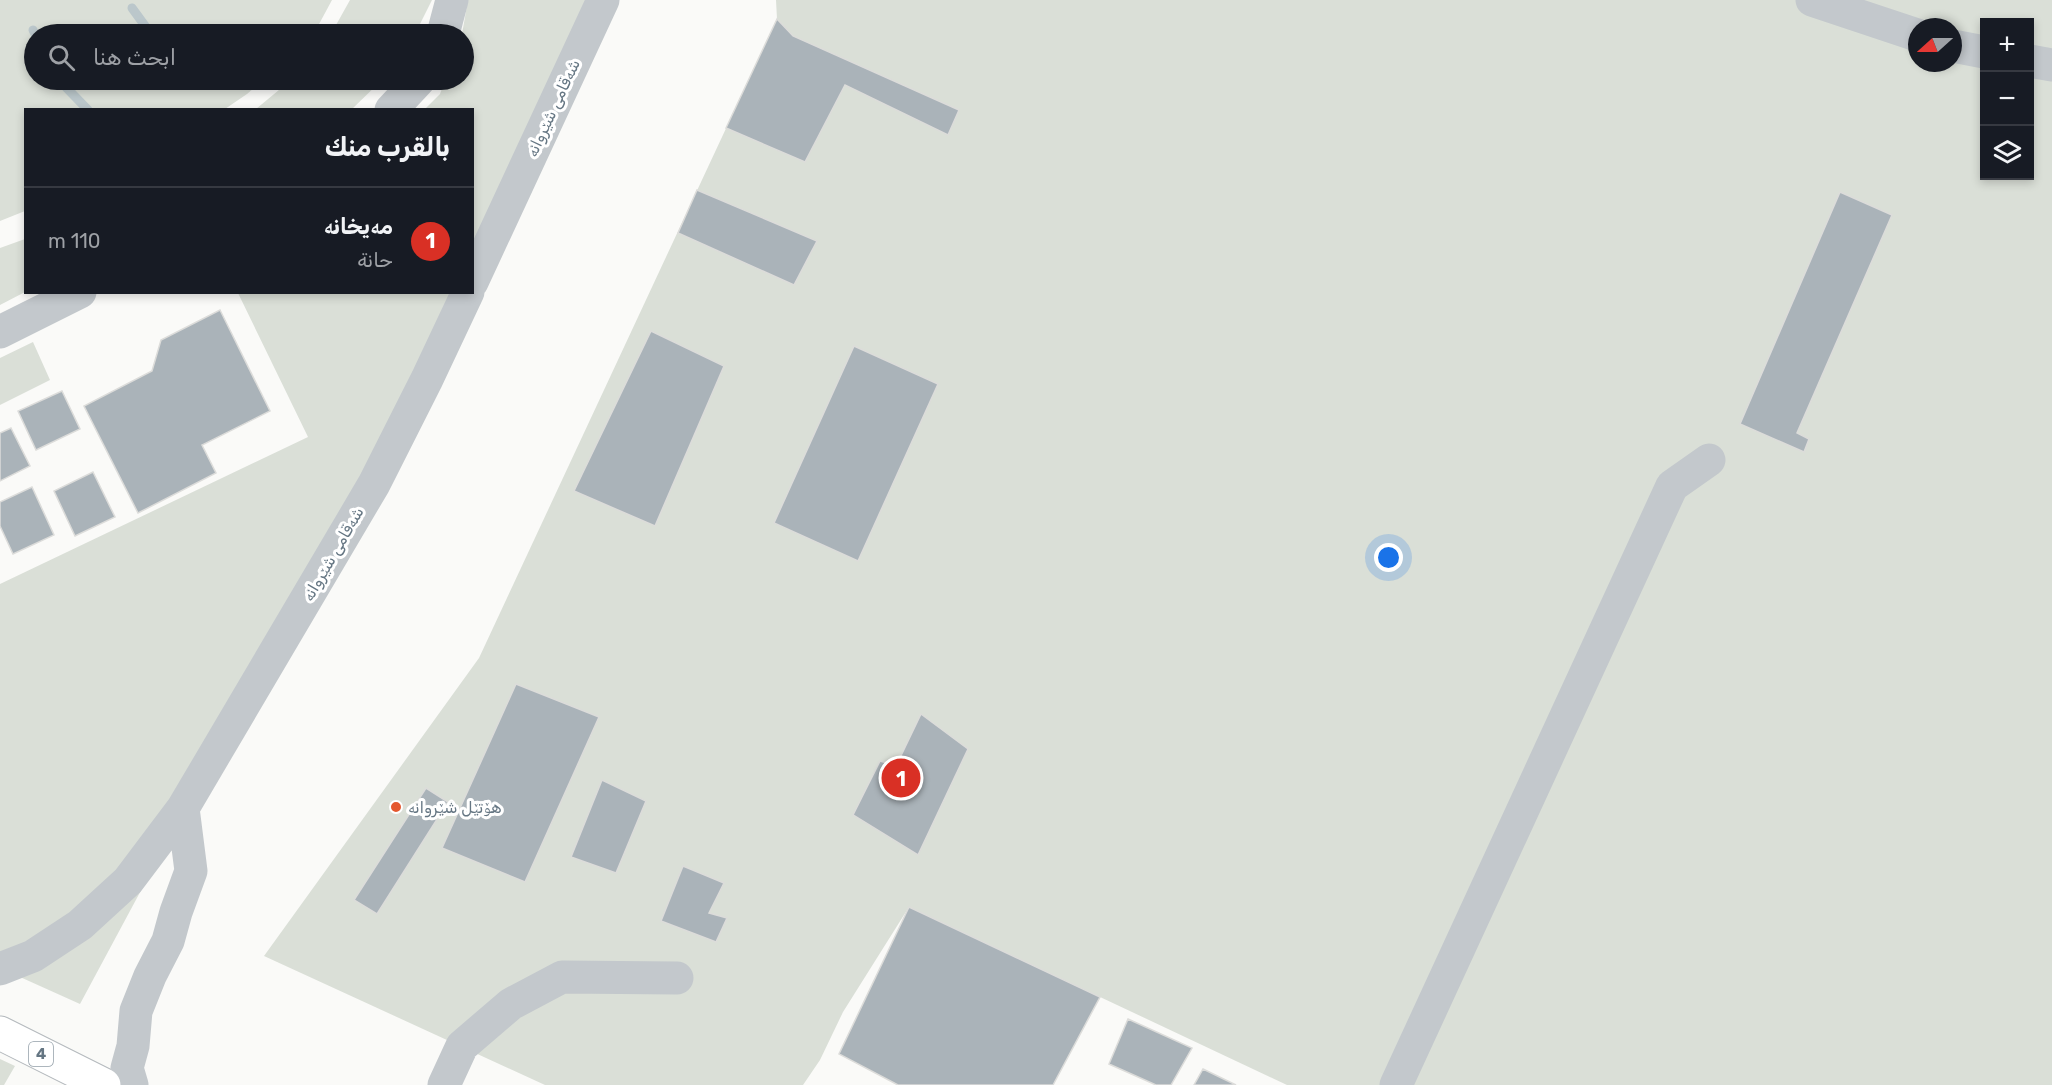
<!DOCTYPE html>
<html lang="ar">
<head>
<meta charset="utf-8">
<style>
  :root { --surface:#171b24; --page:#20242c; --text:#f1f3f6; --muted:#9ea1a6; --line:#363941; --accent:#d93025 }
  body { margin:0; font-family:Rubik,"Noto Naskh Arabic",sans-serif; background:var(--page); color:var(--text); direction:rtl }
  .controls { position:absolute; right:18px; top:18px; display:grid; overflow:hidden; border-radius:0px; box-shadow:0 3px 9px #0003 }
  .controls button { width:54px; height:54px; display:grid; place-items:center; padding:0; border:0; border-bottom:2px solid var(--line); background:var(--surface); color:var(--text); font:30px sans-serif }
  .compass { position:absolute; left:1908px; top:18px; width:54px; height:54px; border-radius:50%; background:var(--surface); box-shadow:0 3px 9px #0003; rotate:249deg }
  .you { position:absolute; left:1389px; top:558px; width:21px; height:21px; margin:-15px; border:4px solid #fff; border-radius:50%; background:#1a73e8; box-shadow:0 0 0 9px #1a73e833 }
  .badge { display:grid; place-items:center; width:39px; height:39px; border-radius:50%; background:var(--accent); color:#fff; font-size:20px; font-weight:700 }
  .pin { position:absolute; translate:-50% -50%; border:3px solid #fff; box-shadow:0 2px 6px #0006 }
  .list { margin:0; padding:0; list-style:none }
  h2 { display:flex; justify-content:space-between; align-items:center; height:78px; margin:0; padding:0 24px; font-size:26px }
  h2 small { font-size:20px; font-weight:400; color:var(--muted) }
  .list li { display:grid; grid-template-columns:39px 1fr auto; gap:18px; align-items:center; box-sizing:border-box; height:108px; padding:0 24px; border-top:2px solid var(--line) }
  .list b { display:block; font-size:22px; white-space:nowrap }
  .list p { margin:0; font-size:20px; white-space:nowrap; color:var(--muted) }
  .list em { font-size:20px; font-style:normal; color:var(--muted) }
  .icon { flex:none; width:33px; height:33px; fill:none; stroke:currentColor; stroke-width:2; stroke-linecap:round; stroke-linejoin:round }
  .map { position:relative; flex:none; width:2052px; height:1085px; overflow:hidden; direction:ltr }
  .search { position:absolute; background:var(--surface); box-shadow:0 3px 9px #0003; left:24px; top:24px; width:450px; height:66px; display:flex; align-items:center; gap:15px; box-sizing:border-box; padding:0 21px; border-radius:33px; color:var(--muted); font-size:22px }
  .panel { position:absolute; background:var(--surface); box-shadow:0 3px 9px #0003; left:24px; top:108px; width:450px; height:186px; border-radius:0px; direction:rtl }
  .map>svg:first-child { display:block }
  .green { fill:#dadfd7; fill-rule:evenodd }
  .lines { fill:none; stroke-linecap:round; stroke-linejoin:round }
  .stream { stroke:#bbc7cb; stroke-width:9 }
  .building { fill:#aab3b9; stroke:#dcdcda; stroke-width:1.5 }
  .highway-casing { stroke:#b4b9bd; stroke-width:35 }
  .minor { stroke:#c3c8cc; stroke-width:33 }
  .highway { stroke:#fff; stroke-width:33 }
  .poi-dot { fill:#e4572e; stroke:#fff; stroke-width:2 }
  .labels { text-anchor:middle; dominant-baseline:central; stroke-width:6; stroke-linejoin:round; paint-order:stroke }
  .shield { fill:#fff; stroke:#939fa8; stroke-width:1.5 }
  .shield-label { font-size:15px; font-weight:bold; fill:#657683 }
  .street-label { font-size:16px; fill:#657683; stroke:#fff }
  .poi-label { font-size:16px; fill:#657683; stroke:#fff; text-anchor:start }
</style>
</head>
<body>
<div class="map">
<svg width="2052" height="1085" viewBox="0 0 2052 1085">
  <rect width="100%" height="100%" fill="#fafaf8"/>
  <!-- green -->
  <path class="green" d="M 0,0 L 332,0 L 318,26 L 309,34 L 34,34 L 34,80 L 263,80 L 247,94 L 225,109 L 26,110 L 25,211 L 0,221 Z
    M 350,0 L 432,0 L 415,34 L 331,34 Z
    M 468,0 L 599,0 L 473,274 L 472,110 L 424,110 L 440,94 L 445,80 L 464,80 L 462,34 Z
    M 776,0 L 2052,0 L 2052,1085 L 1287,1085 L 909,907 L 843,1012 L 820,1060 L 803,1085 L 545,1085 L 264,956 L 479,658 L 777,19 ZM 1984,22 L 2030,22 L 2030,176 L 1984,176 ZM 1917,27 L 1953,27 L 1953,63 L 1917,63 Z
    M 291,80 L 382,80 L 352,109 L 256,109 Z
    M 25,239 L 25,292 L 0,305 L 0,248 Z
    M 238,293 L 462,293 L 80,1004 L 0,968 L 0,584 L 308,437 Z
    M 33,342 L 50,380 L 0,405 L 0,358 Z
    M 0,1059 L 15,1066 L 4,1085 L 0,1085 Z"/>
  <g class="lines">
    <!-- stream -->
    <path class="stream" d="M 132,8 L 151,34
      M 33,30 L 35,34
      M 59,80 L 88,110"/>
  </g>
  <!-- building -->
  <path class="building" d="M 777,19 L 793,36 L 959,110 L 948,135 L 845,85 L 805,162 L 726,128 Z
    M 697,190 L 817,241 L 794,285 L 678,233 Z
    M 1840,192 L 1892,215 L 1797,433 L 1809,439 L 1804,452 L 1740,424 Z
    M 220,310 L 270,411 L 202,445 L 216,473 L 138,513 L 84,406 L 152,371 L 161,340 Z
    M 651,331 L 724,366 L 655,526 L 574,491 Z
    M 854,346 L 938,384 L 858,561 L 774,523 Z
    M 62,391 L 80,429 L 36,450 L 18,411 Z
    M 11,428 L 30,466 L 0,481 L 0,433 Z
    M 93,472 L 115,517 L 75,536 L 54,491 Z
    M 32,487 L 54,535 L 13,554 L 0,526 L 0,502 Z
    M 516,684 L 599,717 L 525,882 L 442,848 Z
    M 921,714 L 968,749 L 918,855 L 853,815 L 880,761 L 896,766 Z
    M 602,780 L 646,801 L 616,873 L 571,857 Z
    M 426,788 L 448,802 L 377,914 L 354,900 Z
    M 683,866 L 724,883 L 709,913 L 727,918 L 716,942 L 661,921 Z
    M 909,907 L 1100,997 L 1053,1085 L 898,1085 L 839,1054 Z
    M 1128,1019 L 1192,1048 L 1171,1085 L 1156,1085 L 1109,1064 Z
    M 1203,1069 L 1236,1085 L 1194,1085 Z"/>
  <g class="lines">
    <defs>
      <path id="highway" d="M 0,1033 L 104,1085"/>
    </defs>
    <!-- highway casing -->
    <use href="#highway" class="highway-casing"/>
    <!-- minor -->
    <path class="minor" d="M 1812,0 L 1917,35
      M 443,34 L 452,0
      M 1953,46 L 1984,52
      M 2030,61 L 2052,65
      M 391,110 L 419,80
      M 472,282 L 603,0
      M 0,332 L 80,292
      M 0,969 L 33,956 L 80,925 L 128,881 L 183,808 L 374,484 L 427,379 L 468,292
      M 132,1085 L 127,1068 L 133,1046 L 136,1011 L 150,976 L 168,941 L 176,912 L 191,871 L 183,808
      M 444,1085 L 462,1046 L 511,1004 L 562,977 L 677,978
      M 1396,1085 L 1672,486 L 1709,460"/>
    <!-- highway -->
    <use href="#highway" class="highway"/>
  </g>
  <!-- markers -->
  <circle class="poi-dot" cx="396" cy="807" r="6"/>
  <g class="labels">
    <!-- shield labels -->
    <rect class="shield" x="29" y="1042" width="24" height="24" rx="4.5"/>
    <g class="shield-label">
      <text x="41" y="1054">4</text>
    </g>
    <!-- street labels -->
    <g class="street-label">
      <text transform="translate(553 108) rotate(-65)">شەقامی شێروانە</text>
      <text transform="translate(333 554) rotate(-60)">شەقامی شێروانە</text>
    </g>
    <!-- poi labels -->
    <g class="poi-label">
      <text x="408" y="807">هۆتێل شێروانە</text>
    </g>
  </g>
</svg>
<div class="controls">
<button>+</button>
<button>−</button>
<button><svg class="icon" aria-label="layers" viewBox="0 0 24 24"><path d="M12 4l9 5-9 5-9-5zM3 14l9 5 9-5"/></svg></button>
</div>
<svg class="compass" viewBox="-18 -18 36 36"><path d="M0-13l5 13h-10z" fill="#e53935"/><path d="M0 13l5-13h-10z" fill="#9ea1a6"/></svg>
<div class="you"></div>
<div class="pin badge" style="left:901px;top:778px">1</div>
<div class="search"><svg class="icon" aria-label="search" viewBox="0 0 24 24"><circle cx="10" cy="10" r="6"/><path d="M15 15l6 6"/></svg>ابحث هنا</div>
<section class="panel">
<h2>بالقرب منك<small></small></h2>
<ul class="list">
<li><span class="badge">1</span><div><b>مەیخانە</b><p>حانة</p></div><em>110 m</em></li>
</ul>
</section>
</div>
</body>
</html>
